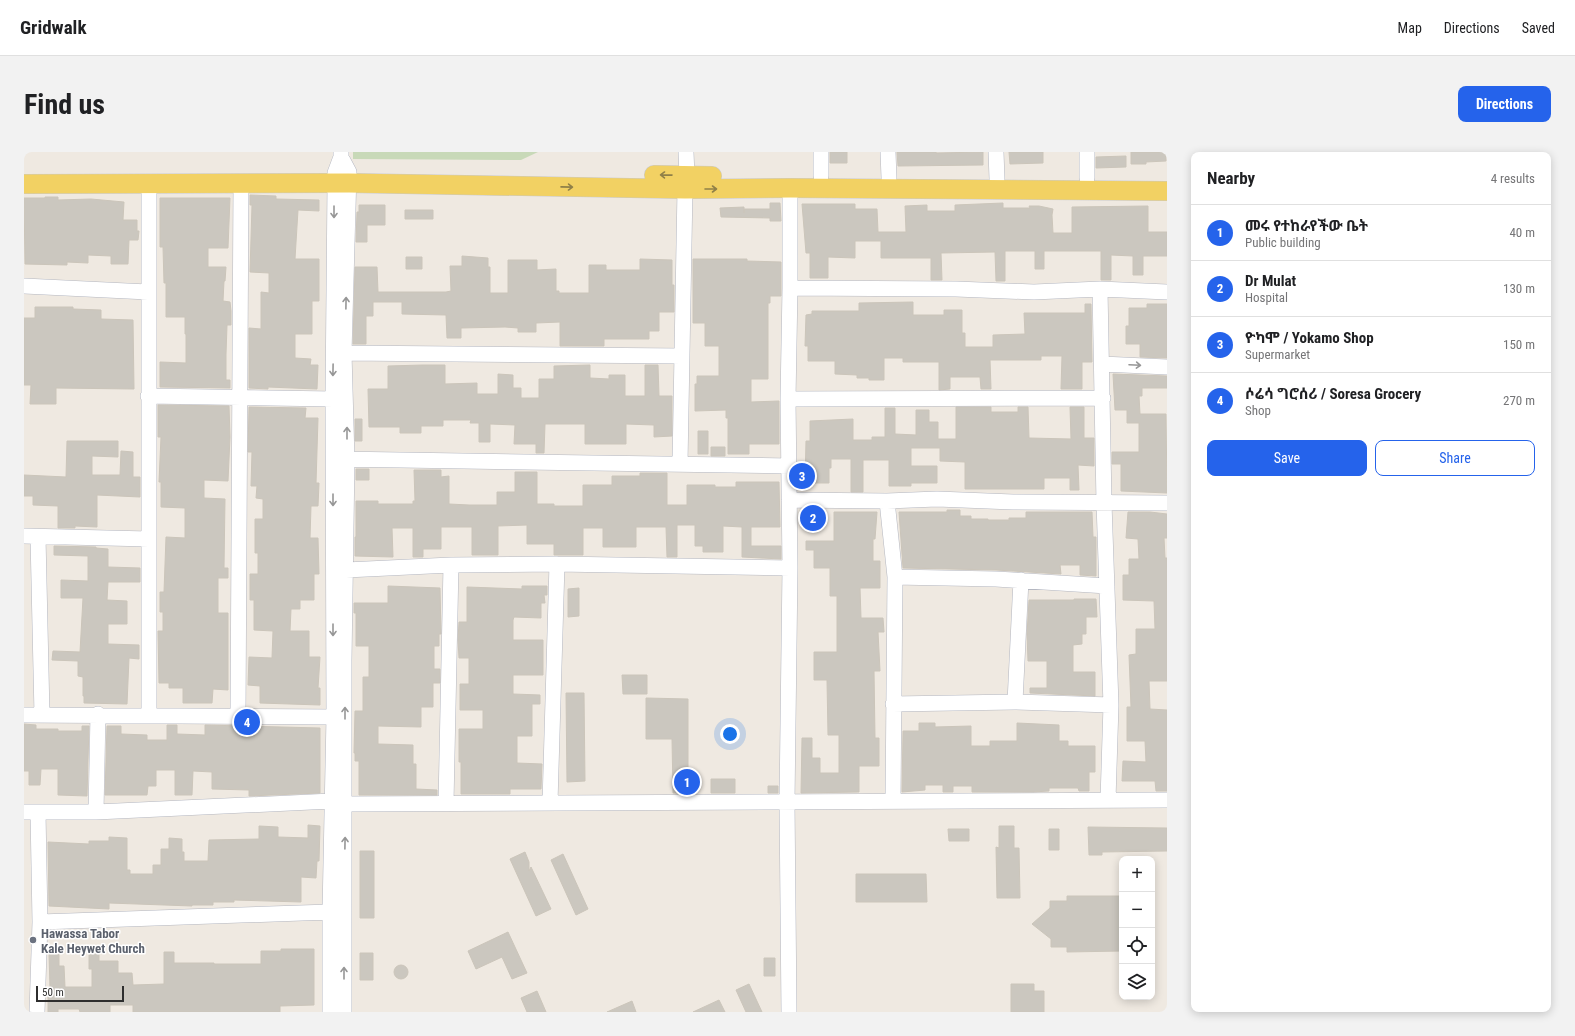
<!DOCTYPE html>
<html lang="en">
<head>
<meta charset="utf-8">
<style>
  :root { --surface:#fff; --page:#f2f2f2; --text:#202124; --muted:#757577; --line:#e0e0e0; --accent:#2563eb }
  body { margin:0; font-family:"Roboto Condensed","Noto Sans Ethiopic",sans-serif; background:var(--page); color:var(--text) }
  .controls { position:absolute; right:12px; bottom:12px; display:grid; overflow:hidden; border-radius:8px; box-shadow:0 2px 10px #0003 }
  .controls button { width:36px; height:36px; display:grid; place-items:center; padding:0; border:0; border-bottom:1px solid var(--line); background:var(--surface); color:var(--text); font:20px sans-serif }
  .scale { position:absolute; left:12px; bottom:10px; width:88px; box-sizing:border-box; padding-left:4px; border:2px solid #2e2e2e; border-top:0; font-size:11px; line-height:14px; white-space:nowrap; color:#2e2e2e; -webkit-text-stroke:3px #fff; paint-order:stroke }
  .you { position:absolute; left:706px; top:582px; width:14px; height:14px; margin:-10px; border:3px solid #fff; border-radius:50%; background:#1a73e8; box-shadow:0 0 0 6px #1a73e833 }
  .badge { display:grid; place-items:center; width:26px; height:26px; border-radius:50%; background:var(--accent); color:#fff; font-size:13px; font-weight:700 }
  .pin { position:absolute; translate:-50% -50%; border:2px solid #fff; box-shadow:0 1px 4px #0006 }
  .list { margin:0; padding:0; list-style:none }
  h2 { display:flex; justify-content:space-between; align-items:center; height:52px; margin:0; padding:0 16px; font-size:17px }
  h2 small { font-size:13px; font-weight:400; color:var(--muted) }
  .list li { display:grid; grid-template-columns:26px 1fr auto; gap:12px; align-items:center; box-sizing:border-box; height:56px; padding:0 16px; border-top:1px solid var(--line) }
  .list b { display:block; font-size:15px; white-space:nowrap }
  .list p { margin:0; font-size:13px; white-space:nowrap; color:var(--muted) }
  .list em { font-size:13px; font-style:normal; color:var(--muted) }
  .actions { display:flex; gap:8px; padding:12px 16px }
  .actions a { flex:1; padding:9px 0; border:1px solid var(--accent); border-radius:8px; text-align:center; font-size:14px; color:var(--accent) }
  .actions .main { background:var(--accent); color:#fff }
  .icon { flex:none; width:22px; height:22px; fill:none; stroke:currentColor; stroke-width:2; stroke-linecap:round; stroke-linejoin:round }
  .map { position:relative; flex:none; width:1143px; height:860px; overflow:hidden; border-radius:8px }
  header { display:flex; align-items:center; gap:24px; box-sizing:border-box; height:56px; padding:0 20px; background:var(--surface); border-bottom:1px solid var(--line) }
  header strong { font-size:19px }
  nav { display:flex; gap:22px; margin-inline-start:auto; font-size:14px }
  .intro { display:flex; align-items:center; justify-content:space-between; box-sizing:border-box; height:96px; padding:0 24px }
  h1 { margin:0; font-size:28px }
  .button { padding:10px 18px; border-radius:8px; background:var(--accent); color:#fff; font-size:14px; font-weight:700 }
  main { display:flex; gap:24px; padding:0 24px }
  aside { flex:1; background:var(--surface); border-radius:8px; box-shadow:0 2px 10px #0003 }
  .map>svg:first-child { display:block }
  .cemetery { fill:#c8d9b8 }
  .building { fill:#cbc7bf; stroke:#cbc5ba }
  .lines { fill:none; stroke-linecap:round; stroke-linejoin:round }
  .minor-casing { stroke:#b4b7c1; stroke-width:16 }
  .major-casing { stroke:#c9c9c9; stroke-width:20 }
  .minor { stroke:#fff; stroke-width:15 }
  .major { stroke:#f2d163; stroke-width:19 }
  .oneway { stroke:#908048 }
  .oneway2 { stroke:#969696 }
  .worship-dot { fill:#6b7280; stroke:#fff; stroke-width:1.5 }
  .labels { text-anchor:middle; dominant-baseline:central; stroke-width:3; stroke-linejoin:round; paint-order:stroke }
  .worship-label { font-size:13px; font-weight:bold; fill:#5b616d; stroke:#fff; text-anchor:start }
</style>
</head>
<body>
<header>
<strong>Gridwalk</strong>
<nav><a>Map</a><a>Directions</a><a>Saved</a></nav>
</header>
<div class="intro"><h1>Find us</h1><a class="button">Directions</a></div>
<main>
<div class="map">
<svg width="1143" height="860" viewBox="0 0 1143 860">
  <rect width="100%" height="100%" fill="#efe9e1"/>
  <!-- cemetery -->
  <path class="cemetery" d="M 329,0 L 514,0 L 497,8 L 329,7 Z"/>
  <!-- building -->
  <path class="building" d="M 806,0 L 823,0 L 823,11 L 806,11 Z
    M 873,0 L 912,0 L 912,1 L 959,0 L 959,13 L 874,14 Z
    M 985,0 L 1019,0 L 1019,11 L 986,12 Z
    M 1107,0 L 1142,0 L 1142,9 L 1122,10 L 1122,12 L 1107,12 Z
    M 1102,4 L 1102,15 L 1072,16 L 1072,5 Z
    M 226,43 L 252,44 L 252,47 L 295,48 L 295,59 L 274,58 L 271,107 L 295,107 L 295,149 L 288,149 L 288,182 L 271,182 L 271,206 L 287,207 L 286,213 L 294,213 L 293,237 L 244,235 L 244,237 L 225,236 L 225,176 L 237,177 L 237,140 L 245,141 L 245,121 L 226,120 L 228,53 L 226,53 Z
    M 21,45 L 34,45 L 34,48 L 67,47 L 100,50 L 99,68 L 113,68 L 113,79 L 115,79 L 114,88 L 105,88 L 104,112 L 87,112 L 87,104 L 64,103 L 64,111 L 43,110 L 43,113 L 1,112 L 0,46 L 21,46 Z
    M 136,46 L 206,46 L 204,96 L 184,96 L 184,115 L 202,115 L 201,129 L 200,129 L 199,149 L 206,150 L 207,159 L 207,173 L 203,173 L 202,202 L 202,228 L 206,228 L 206,236 L 136,235 L 136,210 L 162,211 L 162,182 L 161,182 L 161,165 L 142,165 L 142,131 L 140,131 L 139,95 L 136,95 Z
    M 746,51 L 756,51 L 757,69 L 746,69 L 746,66 L 697,65 L 696,56 L 720,55 L 720,61 L 720,57 L 746,57 Z
    M 979,51 L 979,56 L 1006,56 L 1005,54 L 1015,54 L 1029,57 L 1028,63 L 1029,81 L 1048,81 L 1048,55 L 1124,54 L 1124,80 L 1143,80 L 1143,104 L 1119,104 L 1119,123 L 1109,123 L 1109,104 L 1087,103 L 1087,128 L 1077,128 L 1077,99 L 1020,99 L 1020,117 L 1011,117 L 1011,99 L 981,99 L 981,129 L 972,129 L 971,100 L 917,101 L 918,128 L 907,128 L 907,106 L 857,106 L 857,89 L 831,89 L 831,106 L 804,105 L 804,126 L 786,126 L 786,101 L 782,101 L 778,52 L 831,52 L 831,57 L 853,57 L 854,80 L 882,80 L 881,54 L 903,53 L 903,59 L 931,59 L 931,53 Z
    M 335,53 L 361,53 L 361,73 L 343,73 L 343,90 L 332,90 L 333,60 L 335,60 Z
    M 381,58 L 409,58 L 409,67 L 381,67 Z
    M 438,104 L 464,106 L 464,115 L 466,115 L 466,141 L 484,141 L 484,108 L 513,108 L 513,118 L 532,117 L 532,139 L 535,139 L 535,141 L 565,141 L 565,113 L 582,113 L 582,118 L 616,118 L 616,107 L 648,108 L 648,133 L 650,133 L 650,160 L 635,160 L 635,179 L 625,179 L 625,187 L 580,187 L 580,194 L 536,194 L 536,170 L 512,171 L 512,180 L 494,180 L 494,176 L 481,175 L 437,176 L 437,186 L 423,186 L 422,163 L 378,162 L 378,150 L 349,150 L 349,164 L 342,164 L 342,192 L 329,192 L 331,115 L 353,115 L 354,140 L 422,140 L 427,139 L 426,114 L 438,114 Z
    M 382,105 L 398,105 L 398,117 L 382,117 Z
    M 669,107 L 723,107 L 723,109 L 757,110 L 757,144 L 746,144 L 746,151 L 744,151 L 744,227 L 727,227 L 727,250 L 755,249 L 755,292 L 725,292 L 725,302 L 704,302 L 704,266 L 702,266 L 702,258 L 671,259 L 671,232 L 673,232 L 673,224 L 695,224 L 695,194 L 681,194 L 681,171 L 669,171 Z
    M 889,150 L 889,163 L 920,163 L 920,158 L 938,158 L 938,181 L 941,181 L 941,195 L 969,195 L 969,183 L 1001,182 L 1000,161 L 1061,161 L 1061,152 L 1067,152 L 1068,210 L 1058,210 L 1058,237 L 1037,237 L 1038,204 L 1017,204 L 1017,208 L 966,208 L 967,237 L 957,237 L 956,225 L 926,225 L 926,237 L 915,238 L 915,210 L 879,210 L 879,206 L 860,206 L 860,228 L 845,228 L 845,226 L 833,226 L 833,223 L 811,222 L 811,209 L 784,209 L 784,194 L 781,194 L 782,163 L 788,162 L 788,159 L 835,159 L 835,151 Z
    M 1123,152 L 1143,152 L 1143,206 L 1116,205 L 1116,192 L 1102,192 L 1102,174 L 1105,174 L 1105,156 L 1123,156 Z
    M 11,155 L 49,155 L 49,157 L 77,158 L 77,167 L 109,168 L 110,237 L 32,236 L 32,252 L 6,252 L 7,233 L 0,233 L 0,166 L 11,166 Z
    M 399,213 L 421,213 L 421,232 L 453,231 L 453,242 L 474,242 L 474,222 L 489,223 L 489,236 L 497,236 L 497,246 L 515,246 L 515,227 L 530,227 L 530,214 L 566,213 L 566,226 L 585,227 L 585,223 L 601,223 L 601,244 L 621,244 L 621,213 L 634,213 L 635,244 L 648,244 L 648,284 L 630,285 L 630,273 L 602,272 L 602,292 L 561,292 L 561,272 L 521,272 L 520,301 L 512,301 L 512,292 L 490,292 L 491,273 L 466,272 L 466,290 L 455,290 L 455,271 L 446,271 L 447,268 L 419,268 L 419,274 L 397,274 L 397,281 L 376,281 L 376,275 L 345,275 L 344,237 L 364,237 L 364,214 Z
    M 1089,222 L 1143,224 L 1143,236 L 1118,236 L 1118,244 L 1115,244 L 1116,262 L 1142,262 L 1143,341 L 1097,339 L 1097,312 L 1088,312 L 1088,300 L 1115,300 L 1115,271 L 1103,271 L 1103,258 L 1091,258 Z
    M 134,253 L 205,254 L 206,285 L 204,329 L 180,328 L 180,346 L 201,347 L 200,416 L 204,416 L 204,426 L 194,426 L 194,461 L 204,461 L 204,538 L 189,537 L 188,551 L 159,551 L 159,536 L 145,536 L 145,531 L 135,531 L 134,479 L 139,479 L 139,460 L 136,460 L 136,440 L 140,440 L 142,385 L 161,386 L 161,356 L 137,355 L 137,330 L 135,330 L 137,285 L 134,285 Z
    M 225,255 L 282,256 L 281,266 L 294,266 L 292,331 L 295,331 L 294,354 L 287,354 L 286,386 L 294,386 L 295,422 L 290,422 L 290,448 L 276,448 L 276,457 L 267,457 L 266,479 L 285,479 L 285,505 L 296,505 L 294,536 L 296,536 L 296,553 L 236,551 L 236,534 L 224,533 L 225,505 L 248,506 L 249,479 L 230,478 L 230,448 L 226,448 L 226,422 L 234,422 L 234,401 L 231,401 L 231,367 L 239,367 L 239,347 L 232,346 L 233,334 L 227,334 L 228,300 L 224,300 Z
    M 932,255 L 967,255 L 967,260 L 994,260 L 994,255 L 1004,255 L 1005,286 L 1047,287 L 1046,255 L 1060,255 L 1060,286 L 1070,286 L 1070,314 L 1054,313 L 1055,338 L 1046,338 L 1046,326 L 1020,326 L 1020,337 L 941,337 L 941,310 L 916,309 L 916,296 L 887,296 L 887,314 L 913,314 L 913,331 L 887,331 L 887,334 L 865,334 L 865,308 L 839,308 L 839,340 L 827,340 L 827,307 L 807,307 L 807,316 L 805,316 L 805,331 L 781,331 L 782,289 L 786,289 L 786,269 L 829,267 L 829,288 L 848,288 L 848,285 L 861,285 L 861,256 L 871,256 L 871,282 L 892,283 L 892,258 L 905,258 L 905,270 L 914,270 L 914,287 L 932,287 Z
    M 331,267 L 338,267 L 338,289 L 331,289 Z
    M 674,279 L 684,279 L 684,302 L 674,302 Z
    M 43,289 L 94,289 L 94,305 L 68,304 L 68,323 L 96,323 L 97,299 L 109,300 L 109,325 L 116,325 L 116,345 L 73,343 L 73,375 L 51,374 L 51,376 L 34,376 L 34,354 L 9,353 L 9,344 L 0,344 L 0,323 L 42,325 Z
    M 687,295 L 701,295 L 701,304 L 687,304 Z
    M 332,317 L 345,317 L 345,328 L 332,328 Z
    M 390,318 L 417,318 L 417,325 L 425,324 L 425,352 L 445,353 L 473,353 L 473,340 L 491,340 L 491,320 L 513,320 L 513,352 L 530,352 L 530,354 L 559,354 L 559,333 L 588,333 L 588,324 L 616,324 L 616,321 L 643,321 L 643,353 L 663,353 L 663,333 L 691,333 L 691,335 L 712,335 L 712,330 L 755,330 L 756,375 L 727,375 L 727,394 L 757,394 L 757,407 L 718,405 L 718,375 L 699,374 L 699,400 L 679,400 L 679,394 L 671,394 L 671,373 L 653,373 L 653,405 L 643,405 L 642,375 L 612,375 L 612,395 L 579,395 L 579,376 L 559,376 L 559,403 L 530,403 L 530,392 L 503,392 L 503,373 L 474,374 L 474,403 L 448,403 L 448,375 L 417,375 L 417,397 L 399,397 L 399,405 L 389,405 L 389,376 L 368,376 L 369,405 L 331,404 L 331,385 L 332,385 L 332,349 L 354,349 L 354,352 L 389,352 L 389,349 L 391,349 Z
    M 923,358 L 936,358 L 936,364 L 947,364 L 947,367 L 964,367 L 964,368 L 985,368 L 985,366 L 1002,366 L 1002,360 L 1068,360 L 1069,385 L 1072,385 L 1072,424 L 1056,423 L 1056,413 L 1036,413 L 1037,422 L 972,418 L 879,416 L 875,360 L 923,360 Z
    M 810,360 L 853,360 L 851,387 L 849,387 L 849,409 L 856,409 L 856,436 L 836,436 L 837,466 L 859,466 L 860,480 L 854,480 L 856,519 L 850,519 L 851,586 L 855,586 L 855,614 L 835,614 L 835,640 L 777,641 L 778,586 L 788,586 L 788,606 L 796,606 L 796,621 L 815,621 L 815,583 L 804,583 L 803,528 L 790,528 L 790,500 L 813,500 L 813,444 L 806,444 L 806,416 L 790,416 L 790,398 L 782,398 L 782,389 L 810,389 Z
    M 1104,360 L 1126,360 L 1143,362 L 1143,386 L 1140,386 L 1141,406 L 1143,406 L 1143,529 L 1125,529 L 1126,557 L 1143,558 L 1143,639 L 1132,639 L 1131,629 L 1098,629 L 1099,609 L 1122,610 L 1121,589 L 1103,589 L 1103,555 L 1107,555 L 1105,503 L 1112,502 L 1112,477 L 1131,477 L 1130,449 L 1099,448 L 1099,423 L 1105,423 L 1105,407 L 1115,407 L 1114,387 L 1102,386 Z
    M 30,394 L 72,395 L 72,396 L 84,397 L 84,415 L 116,416 L 116,430 L 84,430 L 83,448 L 103,449 L 103,472 L 84,472 L 84,492 L 115,493 L 115,507 L 105,506 L 103,552 L 60,551 L 60,544 L 59,544 L 59,525 L 54,524 L 54,509 L 28,508 L 29,499 L 56,500 L 59,446 L 37,446 L 37,428 L 64,429 L 64,404 L 30,403 Z
    M 364,434 L 416,436 L 417,482 L 415,482 L 415,494 L 410,494 L 410,517 L 416,517 L 416,531 L 409,531 L 409,555 L 397,555 L 397,575 L 354,574 L 354,592 L 389,593 L 389,612 L 392,612 L 392,637 L 413,638 L 413,643 L 335,643 L 335,609 L 331,609 L 331,601 L 330,601 L 331,559 L 339,559 L 339,525 L 345,525 L 345,494 L 332,494 L 332,461 L 330,461 L 330,451 L 364,451 Z
    M 498,434 L 523,434 L 523,443 L 520,443 L 521,451 L 517,451 L 517,466 L 490,465 L 489,468 L 489,488 L 519,488 L 519,523 L 489,523 L 489,542 L 516,543 L 516,552 L 508,552 L 508,584 L 493,584 L 493,611 L 518,612 L 517,637 L 486,637 L 486,642 L 437,642 L 437,610 L 435,610 L 435,577 L 459,577 L 459,558 L 436,558 L 436,532 L 445,532 L 445,506 L 435,506 L 434,488 L 435,470 L 443,470 L 443,435 L 498,437 Z
    M 555,436 L 555,464 L 544,465 L 544,437 Z
    M 1050,447 L 1072,447 L 1073,465 L 1062,465 L 1062,482 L 1058,482 L 1058,492 L 1049,493 L 1049,520 L 1071,520 L 1071,544 L 1006,541 L 1006,536 L 1023,536 L 1023,509 L 1004,509 L 1003,482 L 1005,448 L 1050,448 Z
    M 598,523 L 623,523 L 623,542 L 599,542 Z
    M 542,541 L 560,541 L 561,629 L 543,630 Z
    M 622,546 L 664,547 L 664,641 L 649,641 L 648,587 L 622,587 Z
    M 895,571 L 911,571 L 911,575 L 947,574 L 947,594 L 966,594 L 966,589 L 993,589 L 993,571 L 1035,573 L 1035,589 L 1044,589 L 1044,594 L 1071,594 L 1071,620 L 1065,620 L 1065,639 L 1055,639 L 1054,636 L 1025,636 L 1025,639 L 1009,640 L 948,640 L 948,634 L 929,634 L 929,640 L 919,640 L 919,633 L 901,633 L 901,638 L 878,640 L 879,579 L 895,579 Z
    M 0,572 L 12,573 L 12,577 L 34,577 L 34,579 L 58,579 L 58,574 L 65,574 L 63,644 L 34,643 L 34,617 L 17,617 L 16,633 L 5,633 L 5,619 L 0,619 Z
    M 143,573 L 153,573 L 153,582 L 181,583 L 181,573 L 296,576 L 296,641 L 225,644 L 225,638 L 188,637 L 188,620 L 169,619 L 168,643 L 151,643 L 151,618 L 132,618 L 132,634 L 124,634 L 123,643 L 81,643 L 83,574 L 97,574 L 97,582 L 123,583 L 123,588 L 143,588 Z
    M 687,627 L 711,627 L 711,641 L 687,641 Z
    M 744,634 L 754,634 L 754,641 L 744,641 Z
    M 284,673 L 296,674 L 295,709 L 293,709 L 292,726 L 277,725 L 277,750 L 210,748 L 210,750 L 189,750 L 189,753 L 168,753 L 168,754 L 85,751 L 85,757 L 25,754 L 24,690 L 65,692 L 65,689 L 85,689 L 85,685 L 103,686 L 103,718 L 106,718 L 106,722 L 129,722 L 129,713 L 137,713 L 137,697 L 145,697 L 145,686 L 158,687 L 158,700 L 160,700 L 160,709 L 184,709 L 185,688 L 235,687 L 235,674 L 254,675 L 254,685 L 284,686 Z
    M 975,674 L 990,674 L 990,696 L 995,696 L 996,746 L 973,746 L 972,695 L 975,696 Z
    M 1064,675 L 1143,676 L 1143,699 L 1078,700 L 1078,703 L 1065,703 Z
    M 924,677 L 945,677 L 945,689 L 925,689 Z
    M 1025,677 L 1035,677 L 1035,698 L 1025,698 Z
    M 336,699 L 350,699 L 350,766 L 336,766 Z
    M 501,700 L 505,710 L 505,719 L 507,715 L 527,757 L 512,764 L 486,707 Z
    M 539,702 L 564,757 L 552,763 L 527,708 Z
    M 832,722 L 902,722 L 903,750 L 832,750 Z
    M 1043,744 L 1098,744 L 1098,799 L 1043,800 L 1043,795 L 1027,795 L 1027,787 L 1008,772 L 1026,756 L 1026,749 L 1043,749 Z
    M 484,780 L 503,821 L 488,827 L 478,805 L 452,817 L 444,799 Z
    M 257,797 L 290,797 L 290,853 L 256,854 L 256,860 L 109,860 L 109,853 L 86,853 L 86,860 L 56,860 L 55,857 L 34,857 L 34,860 L 24,860 L 24,836 L 26,836 L 25,802 L 35,802 L 35,814 L 40,814 L 41,835 L 68,835 L 68,817 L 65,817 L 65,801 L 75,801 L 75,809 L 94,809 L 94,821 L 108,821 L 109,833 L 140,832 L 140,800 L 150,800 L 150,811 L 190,811 L 190,812 L 237,812 L 237,799 L 257,799 Z
    M 336,801 L 349,801 L 349,828 L 336,828 Z
    M 740,806 L 751,806 L 751,824 L 740,824 Z
    M370 820a7 7 0 1 1 14 0a7 7 0 1 1-14 0Z
    M 725,832 L 738,860 L 722,860 L 712,838 Z
    M 987,832 L 1010,832 L 1010,839 L 1020,839 L 1020,860 L 987,860 Z
    M 513,839 L 522,860 L 503,860 L 497,846 Z
    M 695,848 L 701,860 L 669,860 Z
    M 608,849 L 612,860 L 583,860 Z"/>
  <g class="lines">
    <defs>
      <path id="minor" d="M 797,0 L 797,24
        M 864,0 L 865,26
        M 972,0 L 973,27
        M 1063,0 L 1063,26
        M 317,5 L 325,20 L 320,201 L 323,308 L 320,509 L 320,860
        M 125,32 L 125,563
        M 0,134 L 124,140
        M 766,136 L 932,137 L 1010,140 L 1076,137 L 1143,140
        M 1076,137 L 1080,351 L 1087,553 L 1084,648
        M 320,201 L 658,204
        M 1078,212 L 1143,215
        M 124,244 L 309,247
        M 764,247 L 1079,246
        M 314,307 L 765,314
        M 656,312 L 661,37 L 663,24 L 662,0
        M 765,348 L 863,349 L 913,347 L 989,350 L 1143,351
        M 863,349 L 871,425 L 869,649
        M 0,384 L 125,387
        M 14,385 L 18,563
        M 322,418 L 427,413 L 533,412 L 766,416
        M 871,425 L 972,427 L 1083,434
        M 991,550 L 997,428
        M 869,552 L 991,550 L 1087,553
        M 0,563 L 310,565
        M 214,564 L 217,31
        M 422,651 L 427,413
        M 526,651 L 533,412
        M 0,660 L 72,660 L 308,649 L 321,652 L 1143,648
        M 72,660 L 74,562
        M 16,770 L 306,760
        M 13,860 L 16,770 L 14,660
        M 306,860 L 306,760 L 310,565 L 309,247 L 311,32 L 311,21 L 317,5 L 317,0
        M 765,860 L 763,650 L 766,416 L 764,247 L 766,136 L 766,36"/>
      <path id="major" d="M 630,23 L 688,24
        M 0,32 L 325,31 L 661,37 L 766,36 L 1143,39"/>
    </defs>
    <!-- minor casing -->
    <use href="#minor" class="minor-casing"/>
    <!-- major casing -->
    <use href="#major" class="major-casing"/>
    <!-- minor -->
    <use href="#minor" class="minor"/>
    <!-- major -->
    <use href="#major" class="major"/>
  </g>
  <!-- one-way arrows -->
  <defs><path id="oneway-shaft" d="M-6 0H5M1.5-3L5.5 0L1.5 3" fill="none" stroke-width="1.6" stroke-linecap="round" stroke-linejoin="round"/></defs>
  <g class="oneway">
    <use href="#oneway-shaft" transform="translate(642 23) rotate(-179)"/>
    <use href="#oneway-shaft" transform="translate(543 35) rotate(1)"/>
    <use href="#oneway-shaft" transform="translate(687 37)"/>
  </g>
  <g class="oneway2">
    <use href="#oneway-shaft" transform="translate(310 60) rotate(90)"/>
    <use href="#oneway-shaft" transform="translate(322 151) rotate(-89)"/>
    <use href="#oneway-shaft" transform="translate(1111 213) rotate(3)"/>
    <use href="#oneway-shaft" transform="translate(309 218) rotate(91)"/>
    <use href="#oneway-shaft" transform="translate(323 281) rotate(-90)"/>
    <use href="#oneway-shaft" transform="translate(309 348) rotate(90)"/>
    <use href="#oneway-shaft" transform="translate(309 478) rotate(90)"/>
    <use href="#oneway-shaft" transform="translate(321 561) rotate(-90)"/>
    <use href="#oneway-shaft" transform="translate(321 691) rotate(-89)"/>
    <use href="#oneway-shaft" transform="translate(320 821) rotate(-90)"/>
  </g>
  <!-- markers -->
  <circle class="worship-dot" cx="9" cy="788" r="4"/>
  <g class="labels">
    <!-- worship labels -->
    <g class="worship-label">
      <text x="17" y="781">Hawassa Tabor<tspan x="17" dy="15">Kale Heywet Church</tspan></text>
    </g>
  </g>
</svg>
<div class="controls">
<button>+</button>
<button>−</button>
<button><svg class="icon" aria-label="locate" viewBox="0 0 24 24"><circle cx="12" cy="12" r="6"/><path d="M12 2v4M12 18v4M2 12h4M18 12h4"/></svg></button>
<button><svg class="icon" aria-label="layers" viewBox="0 0 24 24"><path d="M12 4l9 5-9 5-9-5zM3 14l9 5 9-5"/></svg></button>
</div>
<div class="scale">50 m</div>
<div class="you"></div>
<div class="pin badge" style="left:663px;top:630px">1</div>
<div class="pin badge" style="left:789px;top:366px">2</div>
<div class="pin badge" style="left:778px;top:324px">3</div>
<div class="pin badge" style="left:223px;top:570px">4</div>
</div>
<aside>
<h2>Nearby<small>4 results</small></h2>
<ul class="list">
<li><span class="badge">1</span><div><b>መሩ የተከራየችው ቤት</b><p>Public building</p></div><em>40 m</em></li>
<li><span class="badge">2</span><div><b>Dr Mulat</b><p>Hospital</p></div><em>130 m</em></li>
<li><span class="badge">3</span><div><b>ዮካሞ / Yokamo Shop</b><p>Supermarket</p></div><em>150 m</em></li>
<li><span class="badge">4</span><div><b>ሶሬሳ ግሮሰሪ / Soresa Grocery</b><p>Shop</p></div><em>270 m</em></li>
</ul>
<div class="actions"><a class="main">Save</a><a>Share</a></div>
</aside>
</main>
</body>
</html>
